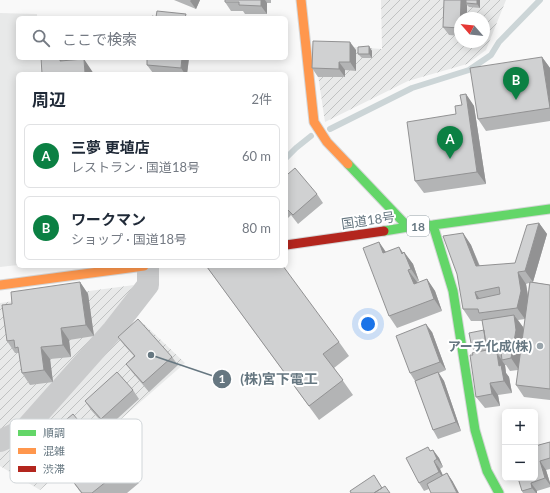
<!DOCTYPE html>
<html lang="ja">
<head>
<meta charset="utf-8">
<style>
  :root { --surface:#fff; --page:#f6f6f7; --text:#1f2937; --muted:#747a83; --line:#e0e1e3; --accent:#0b8043 }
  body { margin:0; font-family:Lato,"Noto Sans JP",sans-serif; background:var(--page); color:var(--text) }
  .controls { position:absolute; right:12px; bottom:12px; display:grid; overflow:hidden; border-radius:6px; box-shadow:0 2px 10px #0003 }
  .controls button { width:36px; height:36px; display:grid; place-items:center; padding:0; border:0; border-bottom:1px solid var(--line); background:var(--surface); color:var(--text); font:20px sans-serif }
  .compass { position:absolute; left:454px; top:12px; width:36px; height:36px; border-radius:50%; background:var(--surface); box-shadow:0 2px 10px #0003; rotate:298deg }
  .you { position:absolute; left:368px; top:324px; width:14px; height:14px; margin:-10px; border:3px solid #fff; border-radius:50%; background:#1a73e8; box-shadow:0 0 0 6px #1a73e833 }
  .badge { display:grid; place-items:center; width:26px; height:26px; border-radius:50%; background:var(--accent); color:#fff; font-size:13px; font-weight:700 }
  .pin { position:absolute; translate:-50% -33px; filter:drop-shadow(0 1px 2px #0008) }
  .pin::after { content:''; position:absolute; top:21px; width:14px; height:12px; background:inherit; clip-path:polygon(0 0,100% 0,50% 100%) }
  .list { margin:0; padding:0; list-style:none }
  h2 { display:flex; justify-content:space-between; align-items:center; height:52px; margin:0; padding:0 16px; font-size:17px }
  h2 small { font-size:13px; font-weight:400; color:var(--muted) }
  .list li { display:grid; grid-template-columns:26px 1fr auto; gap:12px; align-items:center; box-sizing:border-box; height:64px; margin:0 8px 8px; padding:0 8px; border:1px solid var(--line); border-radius:6px }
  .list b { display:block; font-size:15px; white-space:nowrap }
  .list p { margin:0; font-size:13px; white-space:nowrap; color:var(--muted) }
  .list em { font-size:13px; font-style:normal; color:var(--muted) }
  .icon { flex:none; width:22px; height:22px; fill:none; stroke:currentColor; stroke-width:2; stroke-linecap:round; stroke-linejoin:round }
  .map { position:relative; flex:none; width:550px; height:493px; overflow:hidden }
  .search { position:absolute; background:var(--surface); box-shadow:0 2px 10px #0003; left:16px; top:16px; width:272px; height:44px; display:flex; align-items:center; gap:10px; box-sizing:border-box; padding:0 14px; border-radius:6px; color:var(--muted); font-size:15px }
  .panel { position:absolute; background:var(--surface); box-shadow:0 2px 10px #0003; left:16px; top:72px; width:272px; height:196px; border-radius:6px }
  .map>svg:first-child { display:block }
  .built { fill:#e8e9e9 }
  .industrial { fill:url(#industrial-furrows); fill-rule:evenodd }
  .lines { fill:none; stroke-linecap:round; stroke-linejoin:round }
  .stream { stroke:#ccd5d7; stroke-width:6 }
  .fast-casing { stroke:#d5d6d7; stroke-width:11 }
  .slow-casing { stroke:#d5d6d7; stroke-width:11 }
  .jam-casing { stroke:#d5d6d7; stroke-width:11 }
  .street { stroke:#cacbcc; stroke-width:22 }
  .fast { stroke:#63d668; stroke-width:9 }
  .slow { stroke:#ff974d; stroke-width:9 }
  .jam { stroke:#b3261e; stroke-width:9 }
  .wall { fill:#b3b4b5; fill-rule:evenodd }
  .shaded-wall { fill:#929293 }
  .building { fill:#d0d1d2; stroke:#929293; fill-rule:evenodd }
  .poi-dot { fill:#99a4ab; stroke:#fff; stroke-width:1.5 }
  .labels { text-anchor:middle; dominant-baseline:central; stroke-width:4; stroke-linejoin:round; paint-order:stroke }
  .shield { fill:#fff; stroke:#94a0a7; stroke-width:1 }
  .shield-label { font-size:12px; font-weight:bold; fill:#667781 }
  .street-label { font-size:13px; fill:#667781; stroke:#fff }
  .poi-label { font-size:13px; font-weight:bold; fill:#667781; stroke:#fff; text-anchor:end }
  .key { fill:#fff; stroke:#d1d6d9; stroke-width:1 }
  .key-label { font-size:11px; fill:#667781 }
  .leader { fill:none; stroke:#667781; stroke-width:1.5 }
  .callout-dot { fill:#667781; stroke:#fff; stroke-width:1.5 }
  .mark-label { font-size:12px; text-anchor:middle; font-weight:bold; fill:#fff }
  .callout-label { font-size:14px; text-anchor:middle; font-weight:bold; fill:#667781; stroke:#fff; stroke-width:4; stroke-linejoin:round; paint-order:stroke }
</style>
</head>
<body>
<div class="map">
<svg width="550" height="493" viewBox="0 0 550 493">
  <defs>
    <pattern id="industrial-furrows" width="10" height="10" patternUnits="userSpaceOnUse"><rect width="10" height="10" fill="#e8e9e9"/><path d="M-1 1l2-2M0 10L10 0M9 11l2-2" fill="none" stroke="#c0c2c2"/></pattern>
  </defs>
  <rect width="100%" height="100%" fill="#f9f9f9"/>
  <!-- built -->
  <path class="built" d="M 0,13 L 37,14 L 37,18 L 18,18 L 18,58 L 40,58 L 41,74 L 18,74 L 18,265 L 0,267 Z"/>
  <!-- industrial -->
  <path class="industrial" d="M 381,0 L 506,0 L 486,50 L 467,64 L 408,81 L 325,122 L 314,48 L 353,47 L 382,49 ZM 460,18 L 484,18 L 484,42 L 460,42 Z
    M 134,285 L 106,326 L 31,412 L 0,435 L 0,303 Z
    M 130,322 L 144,324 L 185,363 L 40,490 L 0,466 L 0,447 Z"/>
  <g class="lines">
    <!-- stream -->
    <path class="stream" d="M 330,129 L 412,88 L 469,70 L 491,55 L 499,42 L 540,0
      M 286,158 L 296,148 L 311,136"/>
    <defs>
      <path id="fast" d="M 348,164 L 408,227
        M 433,225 L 453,291 L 475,430 L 487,471 L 499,493
        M 384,231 L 408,227 L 433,225 L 550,209"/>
      <path id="slow" d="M 301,0 L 314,122 L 327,142 L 348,164
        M 0,285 L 144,266"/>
      <path id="jam" d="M 286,245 L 384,231"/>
    </defs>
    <!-- fast casing -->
    <use href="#fast" class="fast-casing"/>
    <!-- slow casing -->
    <use href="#slow" class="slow-casing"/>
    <!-- jam casing -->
    <use href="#jam" class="jam-casing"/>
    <!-- street -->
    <path class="street" d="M 0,441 L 25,429 L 113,330 L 148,285 L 148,266"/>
    <!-- fast -->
    <use href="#fast" class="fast"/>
    <!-- slow -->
    <use href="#slow" class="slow"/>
    <!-- jam -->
    <use href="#jam" class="jam"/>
  </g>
  <!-- wall -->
  <path class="wall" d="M 174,0 L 200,0 L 196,9 Z
    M 225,0 L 271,0 L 271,3 L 267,3 L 267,14 L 245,14 L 243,11 L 231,11 L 225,2 Z
    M 444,0 L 480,0 L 480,8 L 469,7 L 467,5 L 460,18 L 460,36 L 449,35 L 443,27 Z
    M 369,46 L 372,51 L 372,58 L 362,58 L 358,54 Z
    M 356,50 L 356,71 L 345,70 L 345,77 L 318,77 L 312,68 Z
    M 542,57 L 550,68 L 550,121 L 486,131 L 478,119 Z
    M 147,58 L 189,58 L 187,74 L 161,74 L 153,73 L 147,65 Z
    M 466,94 L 474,106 L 486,184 L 424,193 L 415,181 L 462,105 Z
    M 286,172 L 288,174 L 317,194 L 323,203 L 298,224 L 291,215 L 288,218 L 286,216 Z
    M 539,223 L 547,234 L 533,282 L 550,285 L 550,400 L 524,397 L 516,385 L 518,370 L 510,371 L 506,365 L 505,365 L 506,373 L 509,377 L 512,393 L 498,395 L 500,406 L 485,408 L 476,397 L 473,355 L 475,352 L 472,348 L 484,330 L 482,321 L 471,321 L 463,309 L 463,233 L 471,245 L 480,266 L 515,263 ZM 529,283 L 528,295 L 526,284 ZM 525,319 L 523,331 L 523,327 L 518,320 Z
    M 379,242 L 386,252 L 403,253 L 404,252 L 413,264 L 419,281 L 417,282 L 417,283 L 427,279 L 435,291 L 442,311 L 397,328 L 389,316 Z
    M 207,267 L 339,342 L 349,356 L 334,368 L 353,395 L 319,420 Z
    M 80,282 L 88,294 L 94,336 L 69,340 L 71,357 L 50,359 L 53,382 L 30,385 L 22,373 L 19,353 L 15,353 L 7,341 L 12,304 Z
    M 432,332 L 446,370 L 439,373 L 444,381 L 461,431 L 438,439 L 433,430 L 415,381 L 410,373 Z
    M 118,337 L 172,357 L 178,365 L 149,392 L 132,372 L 126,364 L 134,356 L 124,345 Z
    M 133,390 L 139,399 L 107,428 L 91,410 L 85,401 Z
    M 87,431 L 93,439 L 58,469 L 44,452 L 38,443 Z
    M 550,442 L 550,469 L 546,470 L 550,483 L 550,487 L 537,491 L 537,493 L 523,493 L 522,491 L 535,446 Z
    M 433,450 L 439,458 L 443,467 L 440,469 L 443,475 L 447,473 L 453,482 L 429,489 L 424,491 L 419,483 L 431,451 Z
    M 127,465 L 139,483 L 127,493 L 81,493 L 68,475 Z"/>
  <!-- shaded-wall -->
  <path class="shaded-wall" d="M 191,0 L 200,0 L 196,9 L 190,1 Z
    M 261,0 L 265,0 L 267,3 L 267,14 L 261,6 Z
    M 461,0 L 467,0 L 466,3 L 467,5 L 467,18 L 461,18 Z
    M 477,0 L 480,0 L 480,8 L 477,4 Z
    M 350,42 L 356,50 L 356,71 L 350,62 Z
    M 369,46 L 372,51 L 372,58 L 369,54 Z
    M 542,57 L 550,68 L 550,109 L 550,108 Z
    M 60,58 L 67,58 L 69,60 L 60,61 Z
    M 182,58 L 189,58 L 187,74 L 185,74 L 181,68 Z
    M 84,59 L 94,74 L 85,74 Z
    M 339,62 L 345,70 L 345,77 L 339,69 Z
    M 466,94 L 474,106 L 486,184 L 477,172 Z
    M 539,223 L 547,234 L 533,282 L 525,271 Z
    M 463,233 L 471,245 L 484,278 L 476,266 Z
    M 379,242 L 387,254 L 383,253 Z
    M 399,247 L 406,257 L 404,252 L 413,264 L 419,281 L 411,269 L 402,254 Z
    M 408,270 L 417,282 L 422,296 L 414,284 Z
    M 518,272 L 526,284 L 529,303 L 525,319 L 517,308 Z
    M 427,279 L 435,291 L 442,311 L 434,299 Z
    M 80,282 L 88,294 L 94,336 L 86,325 Z
    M 475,292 L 483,304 L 477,299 Z
    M 514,315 L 523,327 L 525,342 L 519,370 L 511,358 Z
    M 426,324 L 432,332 L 446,370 L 440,362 Z
    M 61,328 L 69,340 L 71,357 L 63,345 Z
    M 41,347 L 50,359 L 53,382 L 44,370 Z
    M 497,353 L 505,365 L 506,373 L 509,377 L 512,393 L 504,381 L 499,366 Z
    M 438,372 L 444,381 L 461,431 L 456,422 Z
    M 490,383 L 498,395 L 500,406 L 492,394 Z
    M 433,450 L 439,458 L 443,467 L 437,459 Z
    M 434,461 L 440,469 L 445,481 L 439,472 Z
    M 540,461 L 546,470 L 550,483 L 550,485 L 545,478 Z
    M 447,473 L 453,482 L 459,493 L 457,493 Z
    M 531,483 L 537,491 L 537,493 L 536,493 L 532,488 Z"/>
  <!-- building -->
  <path class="building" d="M 225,0 L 261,0 L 261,6 L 239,5 L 239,2 L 225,2 Z
    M 444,0 L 461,0 L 460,28 L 443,27 Z
    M 466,0 L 477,0 L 477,4 L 466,3 Z
    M 157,11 L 186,14 L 185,18 L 151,18 L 152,16 L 156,17 Z
    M 313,41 L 350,42 L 350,62 L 339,62 L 339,69 L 312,68 Z
    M 369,46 L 369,54 L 358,54 L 358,47 Z
    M 542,57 L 550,108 L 478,119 L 470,68 Z
    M 41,58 L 60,58 L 60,61 L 84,59 L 85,74 L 42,74 Z
    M 147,58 L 182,58 L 181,68 L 147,65 Z
    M 466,94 L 477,172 L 415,181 L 407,122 L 456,114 L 455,106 L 462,105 L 460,95 Z
    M 295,168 L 317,194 L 293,215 L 286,208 L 286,172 L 288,174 Z
    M 539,223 L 525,271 L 518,272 L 521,291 L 517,308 L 479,313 L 478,309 L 463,309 L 457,274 L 443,236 L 463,233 L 476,266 L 515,263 L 527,225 ZM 499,287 L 500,294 L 477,299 L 475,292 Z
    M 379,242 L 383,253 L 399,247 L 402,254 L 404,252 L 411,269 L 408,270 L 414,284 L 427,279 L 434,299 L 389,316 L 363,248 Z
    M 208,266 L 283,266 L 339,342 L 323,354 L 343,380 L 309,406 L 207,267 Z
    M 80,282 L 86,325 L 61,328 L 63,345 L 41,347 L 44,370 L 22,373 L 18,347 L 15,348 L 14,340 L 7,341 L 2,305 L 12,304 L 11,292 Z
    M 530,282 L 550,285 L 550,389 L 516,385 Z
    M 514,315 L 516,330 L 511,358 L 502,360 L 501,352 L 497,353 L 499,366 L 501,365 L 504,381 L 490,383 L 492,394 L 476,397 L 470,355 L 473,355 L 472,353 L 487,350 L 482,320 Z
    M 138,319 L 172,357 L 143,383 L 126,364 L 135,356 L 118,337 Z
    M 426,324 L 440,362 L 410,373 L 396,336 Z
    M 484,330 L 486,345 L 472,348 L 469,333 Z
    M 117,372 L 133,390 L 101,419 L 85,401 Z
    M 438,372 L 456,422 L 433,430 L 415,381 Z
    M 73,414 L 87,431 L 52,460 L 38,443 Z
    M 550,442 L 550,458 L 540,461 L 545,478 L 531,483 L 532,488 L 522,491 L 518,478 L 535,478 L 535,446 Z
    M 109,443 L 127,465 L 92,493 L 82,493 L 68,475 Z
    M 428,447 L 430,451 L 433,450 L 437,459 L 434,461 L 439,472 L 419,483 L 406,458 Z
    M 447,473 L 457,493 L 431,493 L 427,484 Z
    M 374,475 L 382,488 L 374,493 L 351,493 L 350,491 Z
    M 385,486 L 390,493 L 374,493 Z"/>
  <!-- markers -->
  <circle class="poi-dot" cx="540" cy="346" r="4"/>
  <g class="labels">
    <!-- shield labels -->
    <rect class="shield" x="407" y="216" width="22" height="20" rx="3"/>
    <g class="shield-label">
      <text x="418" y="226">18</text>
    </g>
    <!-- street labels -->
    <g class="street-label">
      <text transform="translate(368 220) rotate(-8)">国道18号</text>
    </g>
    <!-- poi labels -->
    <g class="poi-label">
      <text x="532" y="346">アーチ化成(株)</text>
    </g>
  </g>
  <!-- legend -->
  <rect x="10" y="419" width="132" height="64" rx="6" class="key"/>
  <rect x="18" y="430" width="18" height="6" fill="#63d668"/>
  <rect x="18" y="448" width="18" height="6" fill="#ff974d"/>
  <rect x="18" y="466" width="18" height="6" fill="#b3261e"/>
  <g class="key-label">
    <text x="43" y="437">順調</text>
    <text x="43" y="455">混雑</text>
    <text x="43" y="473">渋滞</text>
  </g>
  <!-- callouts -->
  <path class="leader" d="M151 355L222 379"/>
  <g class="callout-dot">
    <circle cx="151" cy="355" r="4"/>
    <circle cx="222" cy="379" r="10"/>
  </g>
  <g class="mark-label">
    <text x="222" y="383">1</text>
  </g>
  <g class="callout-label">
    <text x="279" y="384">(株)宮下電工</text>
  </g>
</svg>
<div class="controls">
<button>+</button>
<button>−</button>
</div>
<svg class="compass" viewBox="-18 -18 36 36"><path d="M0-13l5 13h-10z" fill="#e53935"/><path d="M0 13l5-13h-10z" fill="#747a83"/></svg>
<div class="you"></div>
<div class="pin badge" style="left:450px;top:159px">A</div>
<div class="pin badge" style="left:516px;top:100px">B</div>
<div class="search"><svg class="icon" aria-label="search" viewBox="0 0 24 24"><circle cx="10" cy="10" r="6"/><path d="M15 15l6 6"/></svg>ここで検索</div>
<section class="panel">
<h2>周辺<small>2件</small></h2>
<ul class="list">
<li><span class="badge">A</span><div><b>三夢 更埴店</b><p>レストラン · 国道18号</p></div><em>60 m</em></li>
<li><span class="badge">B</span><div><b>ワークマン</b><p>ショップ · 国道18号</p></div><em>80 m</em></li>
</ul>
</section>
</div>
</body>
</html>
